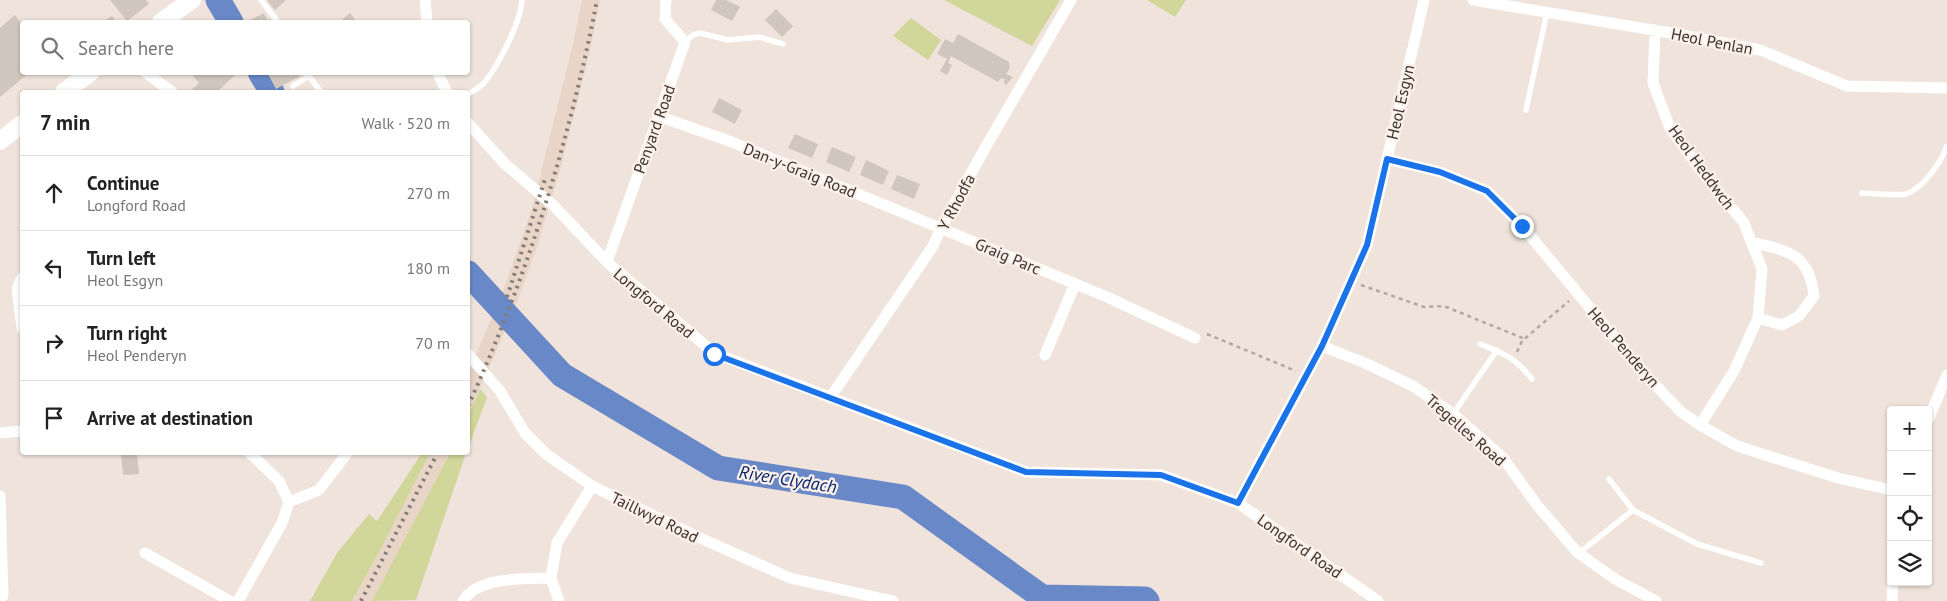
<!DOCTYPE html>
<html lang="en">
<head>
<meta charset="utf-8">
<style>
  :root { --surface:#fff; --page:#f2f2f2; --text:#222; --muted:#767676; --line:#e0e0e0 }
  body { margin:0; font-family:"PT Sans",sans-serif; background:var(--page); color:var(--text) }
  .controls { position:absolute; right:15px; bottom:15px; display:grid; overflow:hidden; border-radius:5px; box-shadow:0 1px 4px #0004 }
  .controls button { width:45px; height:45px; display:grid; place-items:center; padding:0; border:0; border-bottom:1px solid var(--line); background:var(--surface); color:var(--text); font:25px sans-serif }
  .stop { position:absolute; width:15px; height:15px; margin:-11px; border:4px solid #1a73e8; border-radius:50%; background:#fff }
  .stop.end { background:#1a73e8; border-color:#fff; box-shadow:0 1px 5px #0008 }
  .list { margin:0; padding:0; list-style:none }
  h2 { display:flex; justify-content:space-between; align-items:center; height:65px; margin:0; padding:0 20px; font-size:21px }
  h2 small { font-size:16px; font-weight:400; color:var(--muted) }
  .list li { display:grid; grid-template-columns:32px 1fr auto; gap:15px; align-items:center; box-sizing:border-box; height:75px; padding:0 20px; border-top:1px solid var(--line) }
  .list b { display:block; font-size:19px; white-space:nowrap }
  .list p { margin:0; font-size:16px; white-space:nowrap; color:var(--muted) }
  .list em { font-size:16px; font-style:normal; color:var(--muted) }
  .icon { flex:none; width:28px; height:28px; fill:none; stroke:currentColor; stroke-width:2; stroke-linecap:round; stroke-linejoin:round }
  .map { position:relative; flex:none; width:1947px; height:601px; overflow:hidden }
  .search { position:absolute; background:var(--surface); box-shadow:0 1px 4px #0004; left:20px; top:20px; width:450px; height:55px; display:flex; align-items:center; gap:12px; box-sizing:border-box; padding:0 18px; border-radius:5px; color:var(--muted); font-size:19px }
  .panel { position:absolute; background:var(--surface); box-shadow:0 1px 4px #0004; left:20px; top:90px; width:450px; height:365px; border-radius:5px }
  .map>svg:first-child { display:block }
  .built { fill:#e8d5c8 }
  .green { fill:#d1d69a }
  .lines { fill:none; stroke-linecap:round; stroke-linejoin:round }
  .river { stroke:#6988c8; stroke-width:25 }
  .building { fill:#d1c6bd }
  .path { stroke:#b2a8a2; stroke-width:2.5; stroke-dasharray:4 4; stroke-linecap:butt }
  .service { stroke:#fff; stroke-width:5.5 }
  .minor { stroke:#fff; stroke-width:11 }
  .primary { stroke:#fff; stroke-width:18 }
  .rail { stroke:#847c77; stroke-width:4; stroke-dasharray:2.5 5; stroke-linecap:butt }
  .route { stroke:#1a73e8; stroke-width:6 }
  .labels { text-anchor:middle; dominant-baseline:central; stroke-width:4.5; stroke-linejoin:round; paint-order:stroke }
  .street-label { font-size:16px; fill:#37322f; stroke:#fdf0e8 }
  .water-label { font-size:18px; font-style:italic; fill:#07256f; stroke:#fdf0e8 }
</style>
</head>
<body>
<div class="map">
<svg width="1947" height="601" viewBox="0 0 1947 601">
  <rect width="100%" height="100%" fill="#efe3db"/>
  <!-- built -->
  <path class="built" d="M 582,0 L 600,0 L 590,51 L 559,174 L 537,247 L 517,303 L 468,416 L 468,373 L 501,296 L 531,212 L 573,44 Z
    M 430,453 L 450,453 L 372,601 L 352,601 L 383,545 Z"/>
  <!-- green -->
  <path class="green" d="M 944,0 L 1060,0 L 1032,46 Z
    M 1147,0 L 1186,0 L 1175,17 Z
    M 911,18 L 941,40 L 928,60 L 893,36 Z
    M 480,389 L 487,397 L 468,449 L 468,416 Z
    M 422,453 L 430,453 L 383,545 L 352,601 L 310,601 L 337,553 L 369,514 L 377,521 Z
    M 450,453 L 466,453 L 416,600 L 372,601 Z"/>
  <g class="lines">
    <!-- river -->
    <path class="river" d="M 218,0 L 231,22
      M 260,72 L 272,92
      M 468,273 L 562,375 L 718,468 L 903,497 L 1042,597 L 1145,599 L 1147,601"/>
  </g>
  <!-- building -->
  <path class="building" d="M 110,0 L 146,0 L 149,4 L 127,21 Z
    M 267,0 L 286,0 L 275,10 Z
    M 716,0 L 726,0 L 740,7 L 732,21 L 711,10 Z
    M 776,9 L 793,26 L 782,37 L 765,20 Z
    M 264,13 L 268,21 L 270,19 L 272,22 L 246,22 Z
    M 350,13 L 357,22 L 339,22 Z
    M 15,15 L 22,24 L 22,72 L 30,72 L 0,97 L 0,28 Z
    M 112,16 L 117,22 L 102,22 Z
    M 958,34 L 1009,62 L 1010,68 L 1006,74 L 1013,77 L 1006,85 L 1004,84 L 1004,79 L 1001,78 L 998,82 L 951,56 L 948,63 L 952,65 L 947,75 L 940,71 L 947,59 L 937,54 L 945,39 L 953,43 Z
    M 190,72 L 238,72 L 217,92 L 192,92 L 190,91 L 199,83 Z
    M 267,72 L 299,72 L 300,76 L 276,89 Z
    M 719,98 L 742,110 L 735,124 L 712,112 Z
    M 795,134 L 818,144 L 812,158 L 788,148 Z
    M 832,147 L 856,157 L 849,172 L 826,162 Z
    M 866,160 L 889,171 L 883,185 L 860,175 Z
    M 897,175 L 920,184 L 914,199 L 891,189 Z
    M 121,452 L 137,452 L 139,474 L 123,475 Z"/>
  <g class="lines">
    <!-- path -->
    <path class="path" d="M 1361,285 L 1424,307 L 1444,306 L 1525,339
      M 1207,334 L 1296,371
      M 1517,352 L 1522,341 L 1569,301"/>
    <!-- service -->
    <path class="service" d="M 261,0 L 278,22
      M 685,42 L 693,35 L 700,33 L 728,40 L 759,37 L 783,44
      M 309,76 L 321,92
      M 293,86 L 309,76 L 308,72
      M 468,94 C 473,91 480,88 484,83 C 498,66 521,22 522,0
      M 1526,110 L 1547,12
      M 1862,193 C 1871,193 1899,196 1906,194 C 1923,188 1941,163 1947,146
      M 1480,344 C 1505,354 1514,357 1532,379
      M 1453,414 L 1497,350
      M 1609,479 L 1633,510 L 1697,544 L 1761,563
      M 1579,553 L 1633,510"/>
    <!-- minor -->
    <path class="minor" d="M 425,0 L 427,22
      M 1473,0 L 1677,34 L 1760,50 L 1847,86 L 1947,88
      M 1655,30 L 1653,83 L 1670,128 L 1699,168 L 1744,223 L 1762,269 L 1758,318 L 1734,371 L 1700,425
      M 145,72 L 172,92
      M 437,72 L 447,92
      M 658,116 L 732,142 L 1107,297 L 1195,338
      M 468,123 L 505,164 L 554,206 L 607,262 L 714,353 L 1026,472 L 1161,475 L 1238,503 L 1378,601
      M 1387,159 L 1440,172 L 1487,191 L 1522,226 L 1644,373 L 1681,412 L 1700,425 L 1737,446 L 1838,478 L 1891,490
      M 1751,242 C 1788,251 1809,253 1814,296 L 1799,316 L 1782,325 L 1758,318
      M 607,262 L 685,42 L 665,19 L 666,0
      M 22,278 L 17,289 L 22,328
      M 1322,346 L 1365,363 L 1413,386 L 1453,414 L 1503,458 L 1537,505 L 1577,552 L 1615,579 L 1656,601
      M 468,354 L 500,391 L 525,433 L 546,454 L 592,486 L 698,537 L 790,578 L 893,601
      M 1045,355 L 1075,284
      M 830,398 L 933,246 L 941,228 L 984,150 L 1071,0
      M 1928,420 L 1947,375
      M 0,433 L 22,431
      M 0,496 L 3,596
      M 289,502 L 319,490 L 348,452
      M 1238,503 L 1322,346 L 1367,245 L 1424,0
      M 145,553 L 230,601
      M 238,601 L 282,523 L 289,502 L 279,481 L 249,452
      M 463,601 C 478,576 525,579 551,578
      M 559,601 L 551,578 L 557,543 L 592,486
      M 1892,601 L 1893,582"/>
    <!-- primary -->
    <path class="primary" d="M 161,22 L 192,0
      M 64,92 L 91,72
      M 0,141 L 22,124"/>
    <!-- rail -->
    <path class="rail" d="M 507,297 L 546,176
      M 468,406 C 527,277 570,140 597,0
      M 361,601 L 438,452"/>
  </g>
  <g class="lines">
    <!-- route -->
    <path class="route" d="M 714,354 L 1026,472 L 1161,475 L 1238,503 L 1322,346 L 1367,245 L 1387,159 L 1440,172 L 1487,191 L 1522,226"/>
  </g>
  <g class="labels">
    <!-- street labels -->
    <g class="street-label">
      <text transform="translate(1712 41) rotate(11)">Heol Penlan</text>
      <text transform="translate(1400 102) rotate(-77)">Heol Esgyn</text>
      <text transform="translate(654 129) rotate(-70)">Penyard Road</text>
      <text transform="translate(1702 167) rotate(54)">Heol Heddwch</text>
      <text transform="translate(800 170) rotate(22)">Dan-y-Graig Road</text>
      <text transform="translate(956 202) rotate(-62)">Y Rhodfa</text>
      <text transform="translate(1008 256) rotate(23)">Graig Parc</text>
      <text transform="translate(654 303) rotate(40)">Longford Road</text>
      <text transform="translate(1624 347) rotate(49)">Heol Penderyn</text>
      <text transform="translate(1466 430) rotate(41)">Tregelles Road</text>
      <text transform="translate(655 517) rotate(26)">Taillwyd Road</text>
      <text transform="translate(1300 546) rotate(35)">Longford Road</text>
    </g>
    <!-- water labels -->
    <g class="water-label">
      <text transform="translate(788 479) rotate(9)">River Clydach</text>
    </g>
  </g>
</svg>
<div class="controls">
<button>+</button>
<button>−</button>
<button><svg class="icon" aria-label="locate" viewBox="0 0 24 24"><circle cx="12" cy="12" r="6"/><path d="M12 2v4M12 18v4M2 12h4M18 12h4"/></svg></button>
<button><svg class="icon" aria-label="layers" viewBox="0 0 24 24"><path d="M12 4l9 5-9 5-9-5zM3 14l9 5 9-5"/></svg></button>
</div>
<div class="stop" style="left:714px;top:354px"></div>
<div class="stop end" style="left:1522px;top:226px"></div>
<div class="search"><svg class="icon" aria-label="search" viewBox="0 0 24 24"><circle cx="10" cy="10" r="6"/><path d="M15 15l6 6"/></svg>Search here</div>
<section class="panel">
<h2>7 min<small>Walk · 520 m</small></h2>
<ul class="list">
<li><svg class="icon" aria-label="ahead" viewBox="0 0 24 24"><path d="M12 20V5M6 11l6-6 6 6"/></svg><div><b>Continue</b><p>Longford Road</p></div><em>270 m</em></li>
<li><svg class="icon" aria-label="left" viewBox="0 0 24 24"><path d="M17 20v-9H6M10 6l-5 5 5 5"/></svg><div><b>Turn left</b><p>Heol Esgyn</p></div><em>180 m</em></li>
<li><svg class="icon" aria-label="right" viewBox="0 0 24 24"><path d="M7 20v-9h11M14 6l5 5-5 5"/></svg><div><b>Turn right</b><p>Heol Penderyn</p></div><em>70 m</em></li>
<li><svg class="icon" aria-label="arrive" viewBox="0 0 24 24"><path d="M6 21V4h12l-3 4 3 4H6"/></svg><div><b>Arrive at destination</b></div></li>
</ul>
</section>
</div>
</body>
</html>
